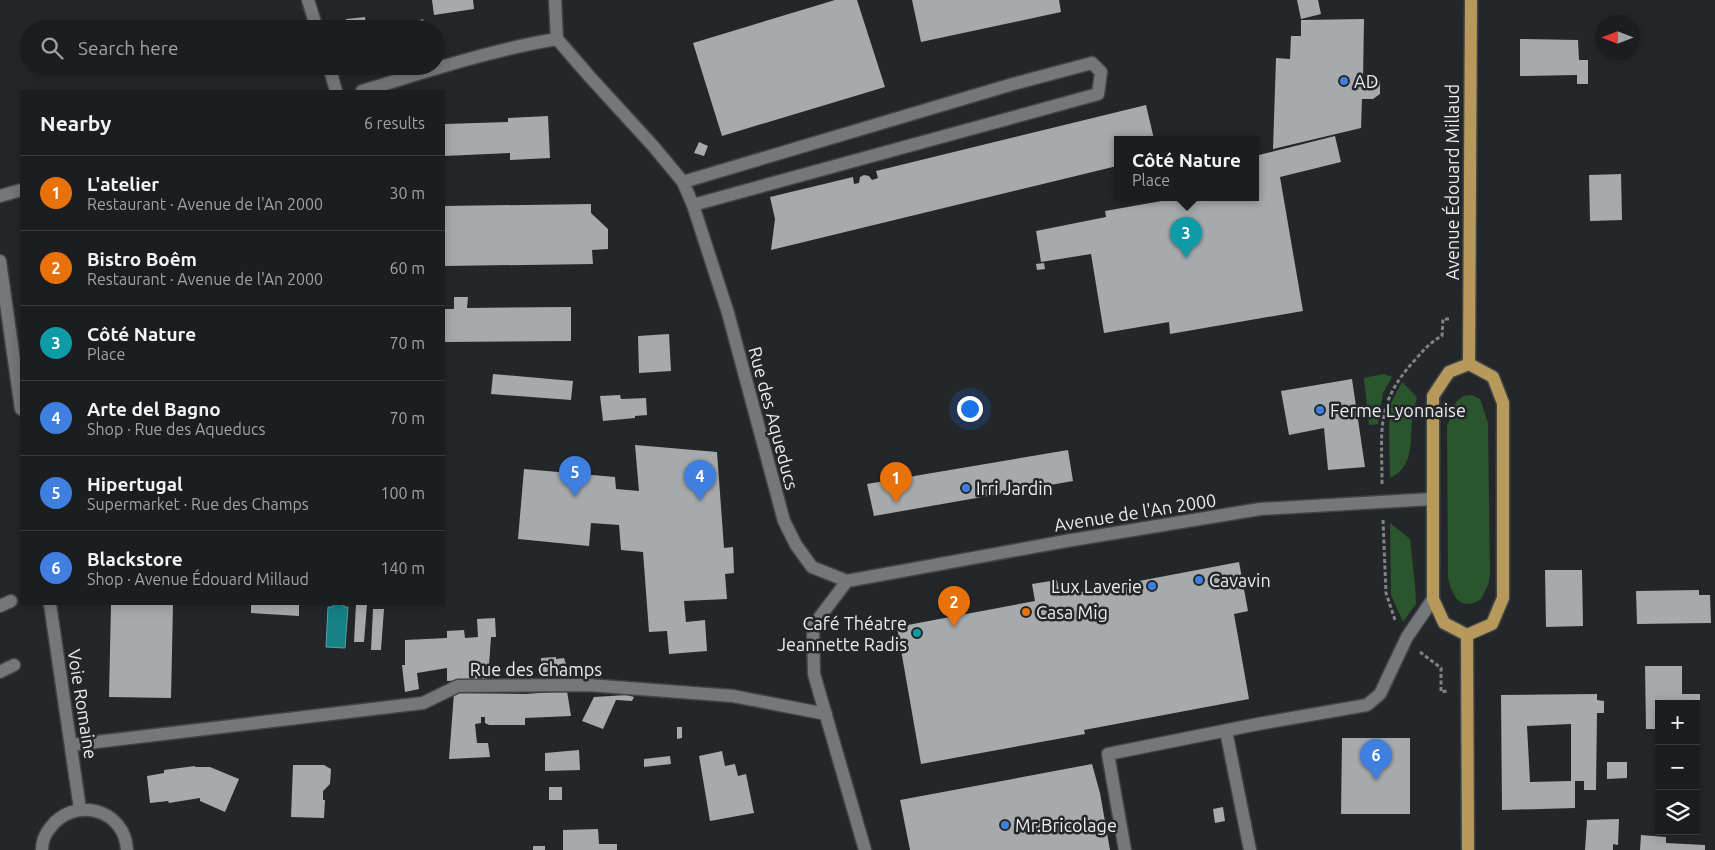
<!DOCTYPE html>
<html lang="en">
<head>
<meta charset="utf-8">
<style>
  :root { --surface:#1b1d1f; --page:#282a2c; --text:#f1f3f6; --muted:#a0a2a4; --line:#393b3d; --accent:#ccb938 }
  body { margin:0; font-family:Ubuntu,sans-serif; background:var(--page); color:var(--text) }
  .controls { position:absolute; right:15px; bottom:15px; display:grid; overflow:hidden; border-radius:0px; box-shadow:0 2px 12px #0003 }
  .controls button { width:45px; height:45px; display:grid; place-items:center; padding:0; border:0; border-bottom:1px solid var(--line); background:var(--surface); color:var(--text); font:25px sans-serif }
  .compass { position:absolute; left:1595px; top:15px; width:45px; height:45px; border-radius:50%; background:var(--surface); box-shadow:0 2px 12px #0003; rotate:270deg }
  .you { position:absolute; left:969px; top:408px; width:18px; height:18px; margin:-12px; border:4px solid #fff; border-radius:50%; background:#1a73e8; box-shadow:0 0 0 8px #1a73e833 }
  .badge { display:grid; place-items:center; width:32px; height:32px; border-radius:50%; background:var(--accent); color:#fff; font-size:16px; font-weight:700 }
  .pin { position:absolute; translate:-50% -41px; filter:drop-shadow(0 1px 2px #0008) }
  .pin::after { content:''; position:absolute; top:26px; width:18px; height:15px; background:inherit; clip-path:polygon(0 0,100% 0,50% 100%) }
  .popup { position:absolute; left:1114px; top:136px; width:145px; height:65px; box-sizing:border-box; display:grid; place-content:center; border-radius:0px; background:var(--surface); filter:drop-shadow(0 1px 4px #0005); font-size:16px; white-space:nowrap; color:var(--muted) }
  .popup b { font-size:19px; color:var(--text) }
  .popup::after { content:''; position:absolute; left:50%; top:100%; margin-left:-10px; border:10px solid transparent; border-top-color:var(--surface) }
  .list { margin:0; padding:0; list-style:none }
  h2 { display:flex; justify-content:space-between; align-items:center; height:65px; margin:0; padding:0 20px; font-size:21px }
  h2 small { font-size:16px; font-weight:400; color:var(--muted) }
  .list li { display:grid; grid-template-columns:32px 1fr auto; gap:15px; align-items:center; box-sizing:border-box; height:75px; padding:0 20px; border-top:1px solid var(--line) }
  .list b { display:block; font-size:19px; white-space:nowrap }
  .list p { margin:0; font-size:16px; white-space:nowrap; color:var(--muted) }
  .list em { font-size:16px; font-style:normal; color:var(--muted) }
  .icon { flex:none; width:28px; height:28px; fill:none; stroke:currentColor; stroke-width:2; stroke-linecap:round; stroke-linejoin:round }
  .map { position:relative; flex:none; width:1715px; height:850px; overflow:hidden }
  .search { position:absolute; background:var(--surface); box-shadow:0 2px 12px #0003; left:20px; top:20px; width:425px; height:55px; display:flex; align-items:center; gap:12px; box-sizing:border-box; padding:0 18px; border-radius:28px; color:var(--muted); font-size:19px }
  .panel { position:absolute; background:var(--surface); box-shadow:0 2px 12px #0003; left:20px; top:90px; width:425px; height:515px; border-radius:0px }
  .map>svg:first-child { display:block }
  .green { fill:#2b562d }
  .water { fill:#158286; stroke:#55a2a5 }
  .building { fill:#a7aaad; fill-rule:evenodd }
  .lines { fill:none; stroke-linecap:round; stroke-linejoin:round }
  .minor-casing { stroke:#424547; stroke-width:15 }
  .major-casing { stroke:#424547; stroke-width:15 }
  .path { stroke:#808284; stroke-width:3; stroke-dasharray:4 2.5; stroke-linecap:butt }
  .minor { stroke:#74787a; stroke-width:12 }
  .major { stroke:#b8995c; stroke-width:12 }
  .shop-dot { fill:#3f7fe0; stroke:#242729; stroke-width:2 }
  .food-dot { fill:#e8710a; stroke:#242729; stroke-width:2 }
  .culture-dot { fill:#0f9aa8; stroke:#242729; stroke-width:2 }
  .labels { text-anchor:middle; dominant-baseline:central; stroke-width:5; stroke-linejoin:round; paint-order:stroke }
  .poi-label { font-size:18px; fill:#eaecee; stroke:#242729; text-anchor:start }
  .street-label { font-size:18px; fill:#eaecee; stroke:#242729 }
</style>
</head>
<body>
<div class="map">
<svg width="1715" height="850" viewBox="0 0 1715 850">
  <rect width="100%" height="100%" fill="#242729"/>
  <!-- green -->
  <path class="green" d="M 1383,374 L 1392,377 L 1383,393 L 1378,424 L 1369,425 L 1364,378 Z
    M 1402,382 L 1417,397 C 1415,405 1413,412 1412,420 C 1410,442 1414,467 1390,478 L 1389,428 L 1391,403 Z
    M 1472,395 L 1480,399 L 1488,423 L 1490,575 L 1488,585 L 1481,599 C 1461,612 1452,597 1448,577 L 1447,426 L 1456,402 L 1463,396 Z
    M 1390,523 L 1410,539 L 1415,585 L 1416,604 L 1403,622 L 1391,595 Z"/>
  <!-- water -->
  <path class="water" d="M 333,604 L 344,604 L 344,607 L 348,607 L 345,648 L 326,647 L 328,607 L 333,607 Z"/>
  <!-- building -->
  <path class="building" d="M 432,0 L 473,0 L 474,9 L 434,15 Z
    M 835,0 L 857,0 L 885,87 L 722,136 L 693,43 Z
    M 912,0 L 1059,0 L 1061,12 L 921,42 Z
    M 1297,0 L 1318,0 L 1321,14 L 1301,19 Z
    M 365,17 L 366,29 L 347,29 L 346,19 Z
    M 423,19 L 426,29 L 404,29 L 403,26 Z
    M 1364,19 L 1363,81 L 1380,81 L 1380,94 L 1373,99 L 1362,99 L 1361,128 L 1273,149 L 1276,58 L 1290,59 L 1291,36 L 1301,36 L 1301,20 Z
    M 1520,39 L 1578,40 L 1579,60 L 1588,60 L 1588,84 L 1577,84 L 1577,75 L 1520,76 Z
    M 1146,105 L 1154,139 L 1117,139 L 1117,166 L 771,250 L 775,219 L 770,197 L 853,177 L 854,184 L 859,183 L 860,177 L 864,175 L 869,176 L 872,180 L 878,178 L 876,171 Z
    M 548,116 L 550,158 L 510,160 L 510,153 L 444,156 L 444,124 L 508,122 L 508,118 Z
    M 1335,136 L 1341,162 L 1280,177 L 1303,311 L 1170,334 L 1169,322 L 1104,333 L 1091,254 L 1041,262 L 1036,231 L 1106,217 L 1105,211 L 1184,197 L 1255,197 L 1255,156 Z
    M 699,142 L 708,146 L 704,156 L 694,153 Z
    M 1621,174 L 1622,220 L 1590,221 L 1589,175 Z
    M 591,204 L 591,213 L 608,229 L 608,249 L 592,250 L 593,264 L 444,266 L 444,206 Z
    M 1044,263 L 1045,269 L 1037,270 L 1036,264 Z
    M 454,297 L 468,297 L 467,308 L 571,307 L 571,341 L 444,342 L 444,309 L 454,309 Z
    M 669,334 L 671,371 L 639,373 L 638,336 Z
    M 493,374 L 573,381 L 571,400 L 491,394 Z
    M 1352,379 L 1365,467 L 1328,470 L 1324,428 L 1289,435 L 1281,391 Z
    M 620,395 L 621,399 L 646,398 L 647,415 L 635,416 L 635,418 L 603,421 L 600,396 Z
    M 635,445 L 717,452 L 724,548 L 733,547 L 734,573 L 725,574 L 727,599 L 684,601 L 686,622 L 705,620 L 707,651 L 669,654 L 667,631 L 649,632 L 643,552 L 621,550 L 619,525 L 591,523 L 589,546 L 518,539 L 524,469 L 615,477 L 616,489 L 639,491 Z
    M 1068,450 L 1073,481 L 874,516 L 867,484 Z
    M 1239,562 L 1248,611 L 1234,614 L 1249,699 L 1084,730 L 1085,734 L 921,764 L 897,627 L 1035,601 L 1032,584 L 1057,580 L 1060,596 Z
    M 1545,570 L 1582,570 L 1583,626 L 1546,627 Z
    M 1699,590 L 1699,595 L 1710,595 L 1711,623 L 1637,624 L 1636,591 Z
    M 111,604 L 173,604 L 171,698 L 109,697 Z
    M 251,604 L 299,604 L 299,616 L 251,613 Z
    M 356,604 L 367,604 L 364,642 L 354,642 Z
    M 373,609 L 384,609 L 381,650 L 371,650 Z
    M 495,618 L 496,637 L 491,637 L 488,679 L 447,681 L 447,668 L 417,673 L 419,689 L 405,692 L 402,665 L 405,665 L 405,640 L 447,638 L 447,631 L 464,630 L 465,638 L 478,637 L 477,619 Z
    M 556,657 L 556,659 L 564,658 L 570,677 L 542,676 L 541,658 Z
    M 1645,666 L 1682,666 L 1682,694 L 1700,694 L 1700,728 L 1696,728 L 1696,704 L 1659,704 L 1659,729 L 1646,729 Z
    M 514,667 L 523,667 L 523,675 L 514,675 Z
    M 567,691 L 571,716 L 525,718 L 525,725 L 489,725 L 485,723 L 485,717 L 481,717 L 481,723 L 475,724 L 477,743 L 488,743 L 490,757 L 449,759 L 454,693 L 526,694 Z
    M 1597,694 L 1597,700 L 1604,701 L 1604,713 L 1597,713 L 1596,790 L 1584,790 L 1584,781 L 1575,781 L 1575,808 L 1502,810 L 1501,695 ZM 1571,724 L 1571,781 L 1530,782 L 1527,726 Z
    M 627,695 L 634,697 L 632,701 L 616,700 L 603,729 L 582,721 L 594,697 Z
    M 677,727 L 682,727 L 682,738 L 677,739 Z
    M 1342,738 L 1410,738 L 1410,814 L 1341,814 Z
    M 579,750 L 580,770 L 545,771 L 545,753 Z
    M 722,751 L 725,766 L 735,764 L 738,776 L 746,774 L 754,813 L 710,821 L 699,756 Z
    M 670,756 L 671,764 L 644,767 L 644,759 Z
    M 1607,762 L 1627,762 L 1627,778 L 1607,779 Z
    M 1092,764 L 1100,793 L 1110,850 L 910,850 L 900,800 Z
    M 293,765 L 324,765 L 331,769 L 330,784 L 323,791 L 323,800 L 325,800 L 324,818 L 291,817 Z
    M 195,766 L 195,767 L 210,767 L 239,779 L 225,812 L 200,801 L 200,798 L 169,803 L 168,801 L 150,803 L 147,776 L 164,773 L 164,770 Z
    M 549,787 L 562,787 L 562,800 L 549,800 Z
    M 1223,807 L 1225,821 L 1215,823 L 1213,809 Z
    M 1619,819 L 1618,845 L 1613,844 L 1613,850 L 1585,850 L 1587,820 Z
    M 598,829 L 599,844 L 617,844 L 617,850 L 563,850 L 563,830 Z
    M 1641,835 L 1666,837 L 1666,843 L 1705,845 L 1705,850 L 1640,850 Z
    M 533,846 L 545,846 L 545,850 L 533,850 Z"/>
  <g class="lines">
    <defs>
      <path id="minor" d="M 308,0 L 317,29
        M 555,0 L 557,39 L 590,77 L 654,147 L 683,182 L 693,205 L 728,313 L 784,521 L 796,545 L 812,567 L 847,581
        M 329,66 L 336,91
        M 362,91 C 426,72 490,50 557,39
        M 683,182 L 1013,84 L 1092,63 L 1101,72 L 1098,94 L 693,205
        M 0,196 L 21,190
        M 0,261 L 21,409
        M 847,581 L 1066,541 L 1260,509 L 1432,499
        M 847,581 L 813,626 L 814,674 L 865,850
        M 50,604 L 80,809
        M 0,606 L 11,601
        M 0,672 L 14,665
        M 1226,731 L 1250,850
        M 71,745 L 423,703 L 458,686 L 588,685 L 733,696 L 826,714
        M 42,850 C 42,842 45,834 50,828 C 73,796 125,808 127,850
        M 1125,850 L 1108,754 L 1258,724 L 1367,705 L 1380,694 L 1407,637 L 1433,599"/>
      <path id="major" d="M 1469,364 L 1493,377 L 1503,403 L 1503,598 L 1492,624 L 1467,635 L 1444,623 L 1433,599 L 1433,396 L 1449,372 Z
        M 1469,364 L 1471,0
        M 1467,635 L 1468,850"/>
    </defs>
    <!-- minor casing -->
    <use href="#minor" class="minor-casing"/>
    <!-- major casing -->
    <use href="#major" class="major-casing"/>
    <!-- path -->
    <path class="path" d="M 1382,484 C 1382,430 1375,404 1414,361 C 1423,351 1430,342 1442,336 L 1443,319 L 1449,319
      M 1383,520 L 1386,593 L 1395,620
      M 1420,652 L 1441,668 L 1441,692 L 1447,691"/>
    <!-- minor -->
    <use href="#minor" class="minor"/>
    <!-- major -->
    <use href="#major" class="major"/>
  </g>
  <!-- markers -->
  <g class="shop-dot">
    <circle cx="1344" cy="81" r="5"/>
    <circle cx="1320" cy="410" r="5"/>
    <circle cx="966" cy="488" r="5"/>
    <circle cx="1199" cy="580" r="5"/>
    <circle cx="1152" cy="586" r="5"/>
    <circle cx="1005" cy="825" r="5"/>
  </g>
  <circle class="food-dot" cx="1026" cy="612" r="5"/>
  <circle class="culture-dot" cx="917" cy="633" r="5"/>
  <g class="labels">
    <!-- poi labels -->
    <g class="poi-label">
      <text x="1354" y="81">AD</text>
      <text x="1330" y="410">Ferme Lyonnaise</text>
      <text x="976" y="488">Irri Jardin</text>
      <text x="1209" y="580">Cavavin</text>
      <text x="1142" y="586" text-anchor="end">Lux Laverie</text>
      <text x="1036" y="612">Casa Mig</text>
      <text x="907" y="623" text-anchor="end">Café Théatre<tspan x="907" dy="21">Jeannette Radis</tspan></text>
      <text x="1015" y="825">Mr.Bricolage</text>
    </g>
    <!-- street labels -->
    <g class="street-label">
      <text transform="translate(1452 182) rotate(-90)">Avenue Édouard Millaud</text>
      <text transform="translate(774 418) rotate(75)">Rue des Aqueducs</text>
      <text transform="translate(1135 512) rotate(-9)">Avenue de l'An 2000</text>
      <text x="536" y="669">Rue des Champs</text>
      <text transform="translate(83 704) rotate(81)">Voie Romaine</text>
    </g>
  </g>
</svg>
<div class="controls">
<button>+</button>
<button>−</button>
<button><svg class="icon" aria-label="layers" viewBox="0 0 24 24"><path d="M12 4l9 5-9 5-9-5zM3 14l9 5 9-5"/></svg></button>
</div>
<svg class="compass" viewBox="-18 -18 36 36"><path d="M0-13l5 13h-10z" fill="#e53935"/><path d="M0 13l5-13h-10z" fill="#a0a2a4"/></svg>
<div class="you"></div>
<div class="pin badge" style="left:896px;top:503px;background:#e8710a">1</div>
<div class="pin badge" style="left:954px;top:627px;background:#e8710a">2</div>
<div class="pin badge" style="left:1186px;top:258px;background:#0f9aa8">3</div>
<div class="popup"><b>Côté Nature</b>Place</div>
<div class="pin badge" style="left:700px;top:501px;background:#3f7fe0">4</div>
<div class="pin badge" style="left:575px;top:497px;background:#3f7fe0">5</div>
<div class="pin badge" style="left:1376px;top:780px;background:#3f7fe0">6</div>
<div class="search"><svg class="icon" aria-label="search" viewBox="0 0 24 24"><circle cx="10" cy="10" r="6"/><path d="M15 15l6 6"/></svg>Search here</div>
<section class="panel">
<h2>Nearby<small>6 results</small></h2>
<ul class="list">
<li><span class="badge" style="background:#e8710a">1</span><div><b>L'atelier</b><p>Restaurant · Avenue de l'An 2000</p></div><em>30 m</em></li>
<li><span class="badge" style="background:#e8710a">2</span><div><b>Bistro Boêm</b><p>Restaurant · Avenue de l'An 2000</p></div><em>60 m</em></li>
<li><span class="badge" style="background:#0f9aa8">3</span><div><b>Côté Nature</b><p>Place</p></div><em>70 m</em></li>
<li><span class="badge" style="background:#3f7fe0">4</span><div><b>Arte del Bagno</b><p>Shop · Rue des Aqueducs</p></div><em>70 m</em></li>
<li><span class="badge" style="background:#3f7fe0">5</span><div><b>Hipertugal</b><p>Supermarket · Rue des Champs</p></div><em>100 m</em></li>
<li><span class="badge" style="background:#3f7fe0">6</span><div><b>Blackstore</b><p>Shop · Avenue Édouard Millaud</p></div><em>140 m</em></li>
</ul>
</section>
</div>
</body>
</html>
